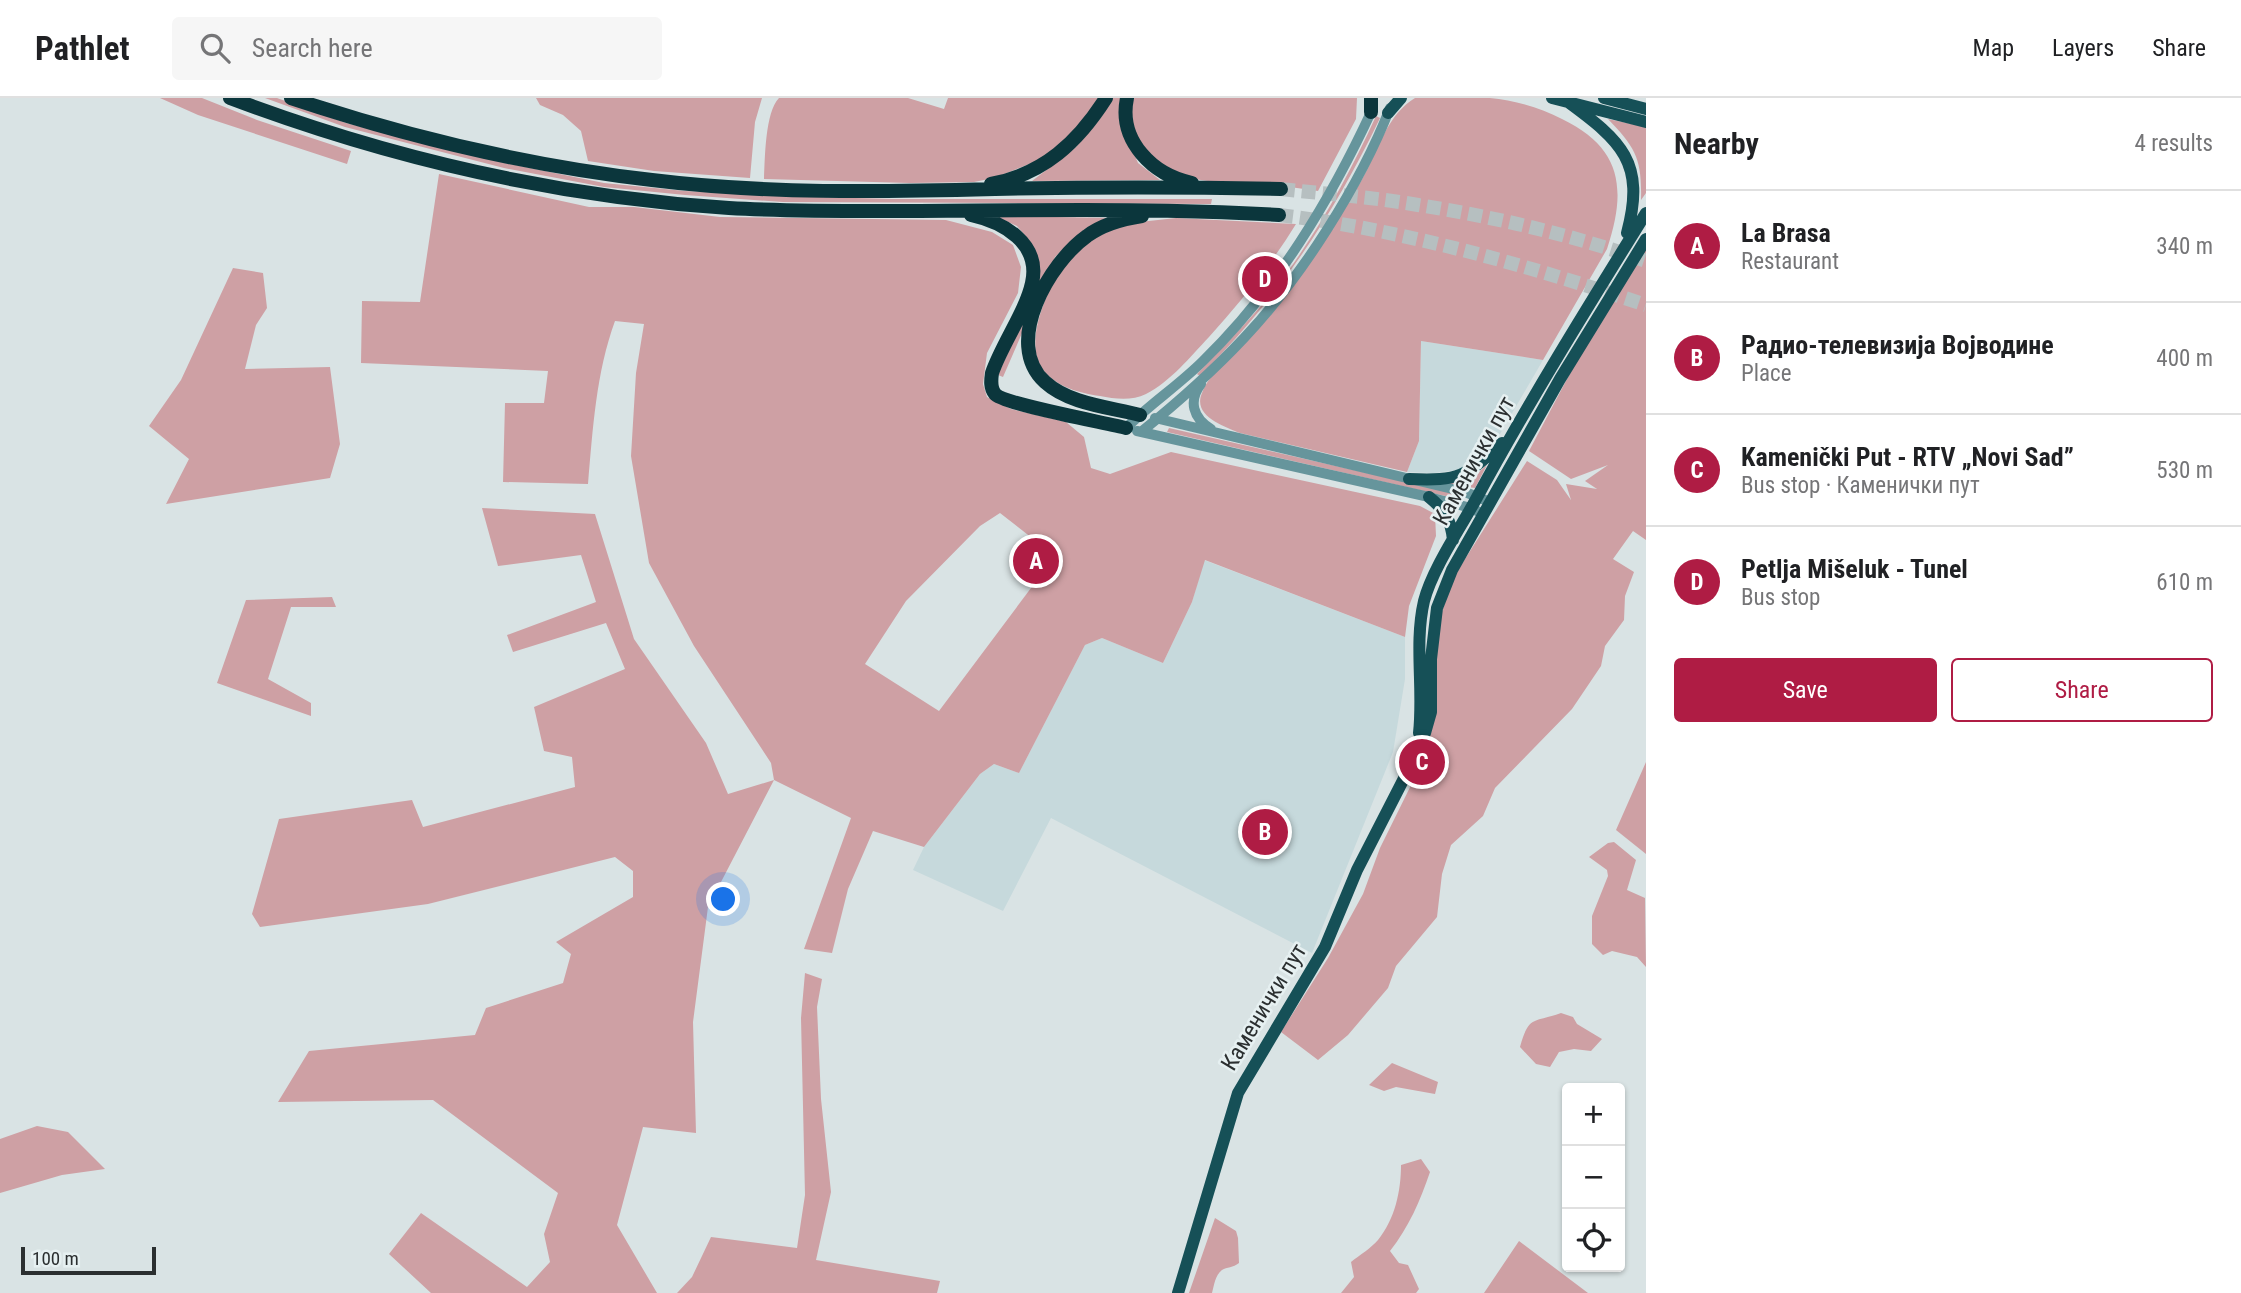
<!DOCTYPE html>
<html lang="en">
<head>
<meta charset="utf-8">
<style>
  :root { --surface:#fff; --page:#f6f6f6; --text:#202124; --muted:#757577; --line:#e0e0e0; --accent:#af1c44 }
  body { margin:0; font-family:"Roboto Condensed",sans-serif; background:var(--page); color:var(--text) }
  .controls { position:absolute; right:21px; bottom:21px; display:grid; overflow:hidden; border-radius:7px; box-shadow:0 2px 5px #0004 }
  .controls button { width:63px; height:63px; display:grid; place-items:center; padding:0; border:0; border-bottom:2px solid var(--line); background:var(--surface); color:var(--text); font:35px sans-serif }
  .scale { position:absolute; left:21px; bottom:18px; width:135px; box-sizing:border-box; padding-left:7px; border:4px solid #2b2f30; border-top:0; font-size:19px; line-height:24px; white-space:nowrap; color:#2b2f30; -webkit-text-stroke:5px #e6f0f1; paint-order:stroke }
  .you { position:absolute; left:724px; top:802px; width:24px; height:24px; margin:-18px; border:5px solid #fff; border-radius:50%; background:#1a73e8; box-shadow:0 0 0 10px #1a73e833 }
  .badge { display:grid; place-items:center; width:46px; height:46px; border-radius:50%; background:var(--accent); color:#fff; font-size:23px; font-weight:700 }
  .pin { position:absolute; translate:-50% -50%; border:4px solid #fff; box-shadow:0 2px 7px #0006 }
  .list { margin:0; padding:0; list-style:none }
  h2 { display:flex; justify-content:space-between; align-items:center; height:91px; margin:0; padding:0 28px; font-size:30px }
  h2 small { font-size:23px; font-weight:400; color:var(--muted) }
  .list li { display:grid; grid-template-columns:46px 1fr auto; gap:21px; align-items:center; box-sizing:border-box; height:112px; padding:0 28px; border-top:2px solid var(--line) }
  .list b { display:block; font-size:26px; white-space:nowrap }
  .list p { margin:0; font-size:23px; white-space:nowrap; color:var(--muted) }
  .list em { font-size:23px; font-style:normal; color:var(--muted) }
  .actions { display:flex; gap:14px; padding:21px 28px }
  .actions a { flex:1; padding:16px 0; border:2px solid var(--accent); border-radius:7px; text-align:center; font-size:24px; color:var(--accent) }
  .actions .main { background:var(--accent); color:#fff }
  .icon { flex:none; width:38px; height:38px; fill:none; stroke:currentColor; stroke-width:2; stroke-linecap:round; stroke-linejoin:round }
  .map { position:relative; flex:none; width:1646px; height:1195px; overflow:hidden }
  header { display:flex; align-items:center; gap:42px; box-sizing:border-box; height:98px; padding:0 35px; background:var(--surface); border-bottom:2px solid var(--line) }
  header strong { font-size:33px }
  nav { display:flex; gap:38px; margin-inline-start:auto; font-size:24px }
  .search { width:490px; height:63px; background:var(--page); display:flex; align-items:center; gap:18px; box-sizing:border-box; padding:0 24px; border-radius:7px; color:var(--muted); font-size:26px }
  main { display:flex }
  aside { flex:1; background:var(--surface) }
  .map>svg:first-child { display:block }
  .built { fill:#c6d9dc }
  .green { fill:#cea0a4; fill-rule:evenodd }
  .lines { fill:none; stroke-linecap:round; stroke-linejoin:round }
  .highway-tunnel { stroke:#b6bfc0; stroke-width:14; stroke-dasharray:14 7; stroke-linecap:butt }
  .minor { stroke:#66959c; stroke-width:10 }
  .major { stroke:#165057; stroke-width:12 }
  .highway { stroke:#0b363c; stroke-width:14 }
  .labels { text-anchor:middle; dominant-baseline:central; stroke-width:5; stroke-linejoin:round; paint-order:stroke }
  .street-label { font-size:23px; fill:#2b2f30; stroke:#e6f0f1 }
</style>
</head>
<body>
<header>
<strong>Pathlet</strong>
<div class="search"><svg class="icon" aria-label="search" viewBox="0 0 24 24"><circle cx="10" cy="10" r="6"/><path d="M15 15l6 6"/></svg>Search here</div>
<nav><a>Map</a><a>Layers</a><a>Share</a></nav>
</header>
<main>
<div class="map">
<svg width="1646" height="1195" viewBox="0 0 1646 1195">
  <rect width="100%" height="100%" fill="#d9e3e4"/>
  <!-- built -->
  <path class="built" d="M 1421,243 L 1543,262 L 1500,336 L 1475,362 L 1459,372 L 1433,375 L 1407,374 L 1419,343 Z
    M 1204,462 L 1405,539 L 1405,581 L 1393,654 L 1312,855 L 1051,720 L 1003,813 L 913,772 L 924,749 L 980,676 L 994,666 L 1019,675 L 1085,547 L 1102,540 L 1163,565 L 1192,504 Z"/>
  <!-- green -->
  <path class="green" d="M 160,0 L 202,0 L 257,22 L 351,53 L 347,66 L 198,17 Z
    M 265,0 L 277,0 L 346,25 L 505,65 L 604,85 L 685,93 L 782,98 L 892,101 L 1212,101 L 1211,106 L 783,104 L 685,97 L 604,89 L 504,70 L 345,29 Z
    M 536,0 L 762,0 L 755,24 L 750,80 L 654,73 L 588,63 L 581,33 L 563,17 L 540,7 Z
    M 779,0 L 908,0 L 944,11 L 948,0 L 1101,0 L 1069,39 L 1042,61 L 994,80 L 974,84 L 910,85 L 764,81 C 765,61 765,14 779,0 Z
    M 1111,0 L 1122,0 L 1129,44 L 1138,65 L 1160,82 L 1032,83 L 1075,50 L 1100,21 Z
    M 1131,0 L 1357,0 L 1356,21 L 1318,93 L 1276,87 L 1222,85 L 1187,80 L 1160,69 L 1133,34 Z
    M 1415,0 C 1440,0 1466,0 1490,0 C 1514,2 1541,10 1562,21 C 1622,50 1627,91 1607,151 L 1543,262 L 1421,243 L 1419,343 L 1407,374 L 1240,335 C 1224,328 1192,318 1202,295 C 1205,286 1212,278 1217,271 C 1270,207 1330,145 1368,70 C 1380,45 1390,15 1415,0 Z
    M 1376,18 L 1380,20 C 1332,120 1278,200 1200,278 L 1197,276 C 1218,254 1240,232 1260,209 C 1308,152 1345,86 1376,18 Z
    M 1608,21 L 1646,29 L 1646,95 L 1641,102 C 1642,61 1636,50 1608,21 Z
    M 439,76 L 589,109 L 634,109 L 720,119 L 946,122 L 992,134 L 1013,147 L 1021,169 L 1018,195 L 987,255 L 983,286 L 987,299 L 1011,311 L 1066,324 L 1084,339 L 1091,370 L 1110,376 L 1171,354 L 1420,408 L 1435,416 L 1436,438 L 1409,508 L 1405,539 L 1205,462 L 1192,504 L 1163,565 L 1102,540 L 1085,547 L 1019,675 L 994,666 L 980,676 L 924,749 L 873,733 L 848,791 L 832,855 L 804,851 L 851,720 L 774,682 L 708,809 L 693,924 L 696,1035 L 643,1029 L 617,1127 L 657,1195 L 431,1195 L 389,1156 L 421,1115 L 527,1189 L 550,1164 L 544,1136 L 558,1095 L 433,1002 L 278,1004 L 309,953 L 475,937 L 486,910 L 563,885 L 571,856 L 556,844 L 633,799 L 633,773 L 615,759 L 428,806 L 260,829 L 252,816 L 279,721 L 412,702 L 423,729 L 575,689 L 572,659 L 544,653 L 534,609 L 625,571 L 606,525 L 513,554 L 507,537 L 596,504 L 581,457 L 498,468 L 482,410 L 595,416 L 634,541 L 706,645 L 728,696 L 774,682 L 771,665 L 694,548 L 649,465 L 631,358 L 636,275 L 644,226 L 615,223 C 596,275 593,330 588,386 L 503,384 L 505,305 L 544,305 L 548,273 L 361,265 L 362,203 L 420,204 ZM 1000,415 L 1055,458 L 939,613 L 865,566 L 906,503 L 980,428 Z
    M 995,118 L 1111,120 L 1073,142 L 1055,159 L 1003,279 L 998,277 L 1038,188 L 1029,142 L 1017,128 Z
    M 1176,120 L 1296,126 C 1271,167 1241,203 1209,239 C 1190,259 1171,283 1146,296 C 1132,303 1115,301 1100,298 C 1079,295 1057,289 1043,272 C 1021,244 1051,179 1073,156 C 1081,148 1094,140 1104,135 C 1125,123 1153,123 1176,120 Z
    M 1646,146 L 1646,442 L 1633,433 L 1613,461 L 1634,474 L 1625,498 L 1624,522 L 1605,548 L 1601,568 L 1572,611 L 1495,690 L 1483,718 L 1451,747 L 1442,776 L 1437,819 L 1396,868 L 1388,890 L 1348,937 L 1318,962 L 1281,934 L 1328,860 L 1363,796 L 1380,750 L 1418,673 L 1431,632 L 1435,535 L 1453,480 L 1527,363 L 1557,382 L 1571,402 L 1566,386 L 1597,391 L 1585,383 L 1608,367 L 1571,381 L 1529,353 L 1604,211 Z
    M 233,170 L 263,175 L 267,210 L 256,227 L 245,271 L 330,269 L 340,346 L 330,380 L 166,406 L 189,361 L 149,328 L 181,282 Z
    M 1169,330 L 1455,395 L 1454,400 L 1167,334 Z
    M 1487,367 L 1475,390 L 1444,386 L 1475,377 Z
    M 332,499 L 336,509 L 291,509 L 268,581 L 311,605 L 311,618 L 217,585 L 246,502 Z
    M 1646,664 L 1646,756 L 1616,732 Z
    M 1614,744 L 1636,762 L 1627,792 L 1645,800 L 1646,869 L 1637,859 L 1612,853 L 1603,857 L 1592,846 L 1592,818 L 1608,778 L 1607,772 L 1589,759 L 1608,745 Z
    M 805,875 L 822,881 L 817,909 L 821,1001 L 831,1094 L 816,1162 L 940,1183 L 937,1195 L 677,1195 L 692,1179 L 711,1139 L 797,1150 L 805,1097 L 801,920 Z
    M 1561,915 L 1573,919 L 1577,926 L 1602,941 L 1591,953 L 1574,951 L 1559,954 L 1550,969 L 1536,966 L 1520,949 C 1529,917 1533,925 1561,915 Z
    M 1392,965 L 1438,984 L 1435,996 L 1396,989 L 1384,993 L 1369,987 Z
    M 37,1028 L 68,1034 L 105,1071 L 62,1077 L 0,1095 L 0,1041 Z
    M 1421,1061 L 1430,1074 C 1420,1103 1409,1129 1390,1153 L 1399,1165 L 1408,1167 L 1419,1191 L 1416,1195 L 1341,1195 L 1354,1179 L 1351,1164 C 1360,1157 1371,1150 1378,1142 C 1395,1121 1401,1093 1401,1067 Z
    M 1215,1120 L 1236,1133 L 1238,1140 L 1239,1165 C 1233,1170 1227,1169 1222,1172 C 1215,1177 1214,1188 1212,1195 L 1189,1195 Z
    M 1519,1143 L 1588,1195 L 1484,1195 Z"/>
  <g class="lines">
    <!-- highway-tunnel -->
    <path class="highway-tunnel" d="M 1281,91 C 1326,96 1373,99 1418,107 C 1495,119 1573,137 1646,163
      M 1279,117 C 1405,132 1526,167 1646,207"/>
    <!-- minor -->
    <path class="minor" d="M 1201,286 C 1188,303 1193,320 1211,331
      M 1155,320 L 1465,394 L 1490,404
      M 1126,330 C 1150,306 1179,287 1203,263 C 1277,191 1330,103 1373,10
      M 1137,333 L 1429,399 L 1471,410 L 1483,416
      M 1141,334 C 1177,305 1213,273 1244,240 C 1301,180 1360,87 1390,10"/>
    <!-- major -->
    <path class="major" d="M 1552,0 L 1646,24
      M 1604,0 L 1646,11
      M 1568,4 C 1621,43 1646,64 1627,135
      M 1388,15 L 1401,0
      M 1409,381 C 1460,383 1465,379 1502,345
      M 1429,399 C 1445,412 1451,422 1453,442
      M 1419,635 C 1424,591 1414,546 1424,503 C 1432,472 1459,432 1475,403 C 1528,305 1587,210 1646,115
      M 1178,1195 L 1238,995 L 1325,849 L 1357,772 L 1416,657 L 1425,635 L 1431,614 L 1431,561 L 1437,510 L 1452,472 L 1560,281 L 1646,141"/>
    <!-- highway -->
    <path class="highway" d="M 230,0 C 389,60 559,99 729,110 C 779,113 829,113 878,113 C 1012,113 1146,109 1279,117
      M 291,0 C 408,39 529,68 652,82 C 765,96 881,94 995,91 C 1090,89 1185,89 1281,91
      M 1127,0 C 1118,43 1153,77 1192,85
      M 1371,0 L 1371,14
      M 991,86 C 1044,76 1078,44 1106,0
      M 971,117 C 1003,124 1041,145 1032,185 C 1026,213 1002,246 992,275 C 991,282 990,290 995,296 C 1003,306 1107,325 1126,330
      M 1140,317 C 1109,309 1069,306 1045,284 C 1002,245 1050,164 1087,138 C 1103,126 1122,121 1142,118"/>
  </g>
  <g class="labels">
    <!-- street labels -->
    <g class="street-label">
      <text transform="translate(1474 363) rotate(-61)">Каменички пут</text>
      <text transform="translate(1264 909) rotate(-59)">Каменички пут</text>
    </g>
  </g>
</svg>
<div class="controls">
<button>+</button>
<button>−</button>
<button><svg class="icon" aria-label="locate" viewBox="0 0 24 24"><circle cx="12" cy="12" r="6"/><path d="M12 2v4M12 18v4M2 12h4M18 12h4"/></svg></button>
</div>
<div class="scale">100 m</div>
<div class="you"></div>
<div class="pin badge" style="left:1036px;top:463px">A</div>
<div class="pin badge" style="left:1265px;top:734px">B</div>
<div class="pin badge" style="left:1422px;top:664px">C</div>
<div class="pin badge" style="left:1265px;top:181px">D</div>
</div>
<aside>
<h2>Nearby<small>4 results</small></h2>
<ul class="list">
<li><span class="badge">A</span><div><b>La Brasa</b><p>Restaurant</p></div><em>340 m</em></li>
<li><span class="badge">B</span><div><b>Радио-телевизија Војводине</b><p>Place</p></div><em>400 m</em></li>
<li><span class="badge">C</span><div><b>Kamenički Put - RTV „Novi Sad”</b><p>Bus stop · Каменички пут</p></div><em>530 m</em></li>
<li><span class="badge">D</span><div><b>Petlja Mišeluk - Tunel</b><p>Bus stop</p></div><em>610 m</em></li>
</ul>
<div class="actions"><a class="main">Save</a><a>Share</a></div>
</aside>
</main>
</body>
</html>
